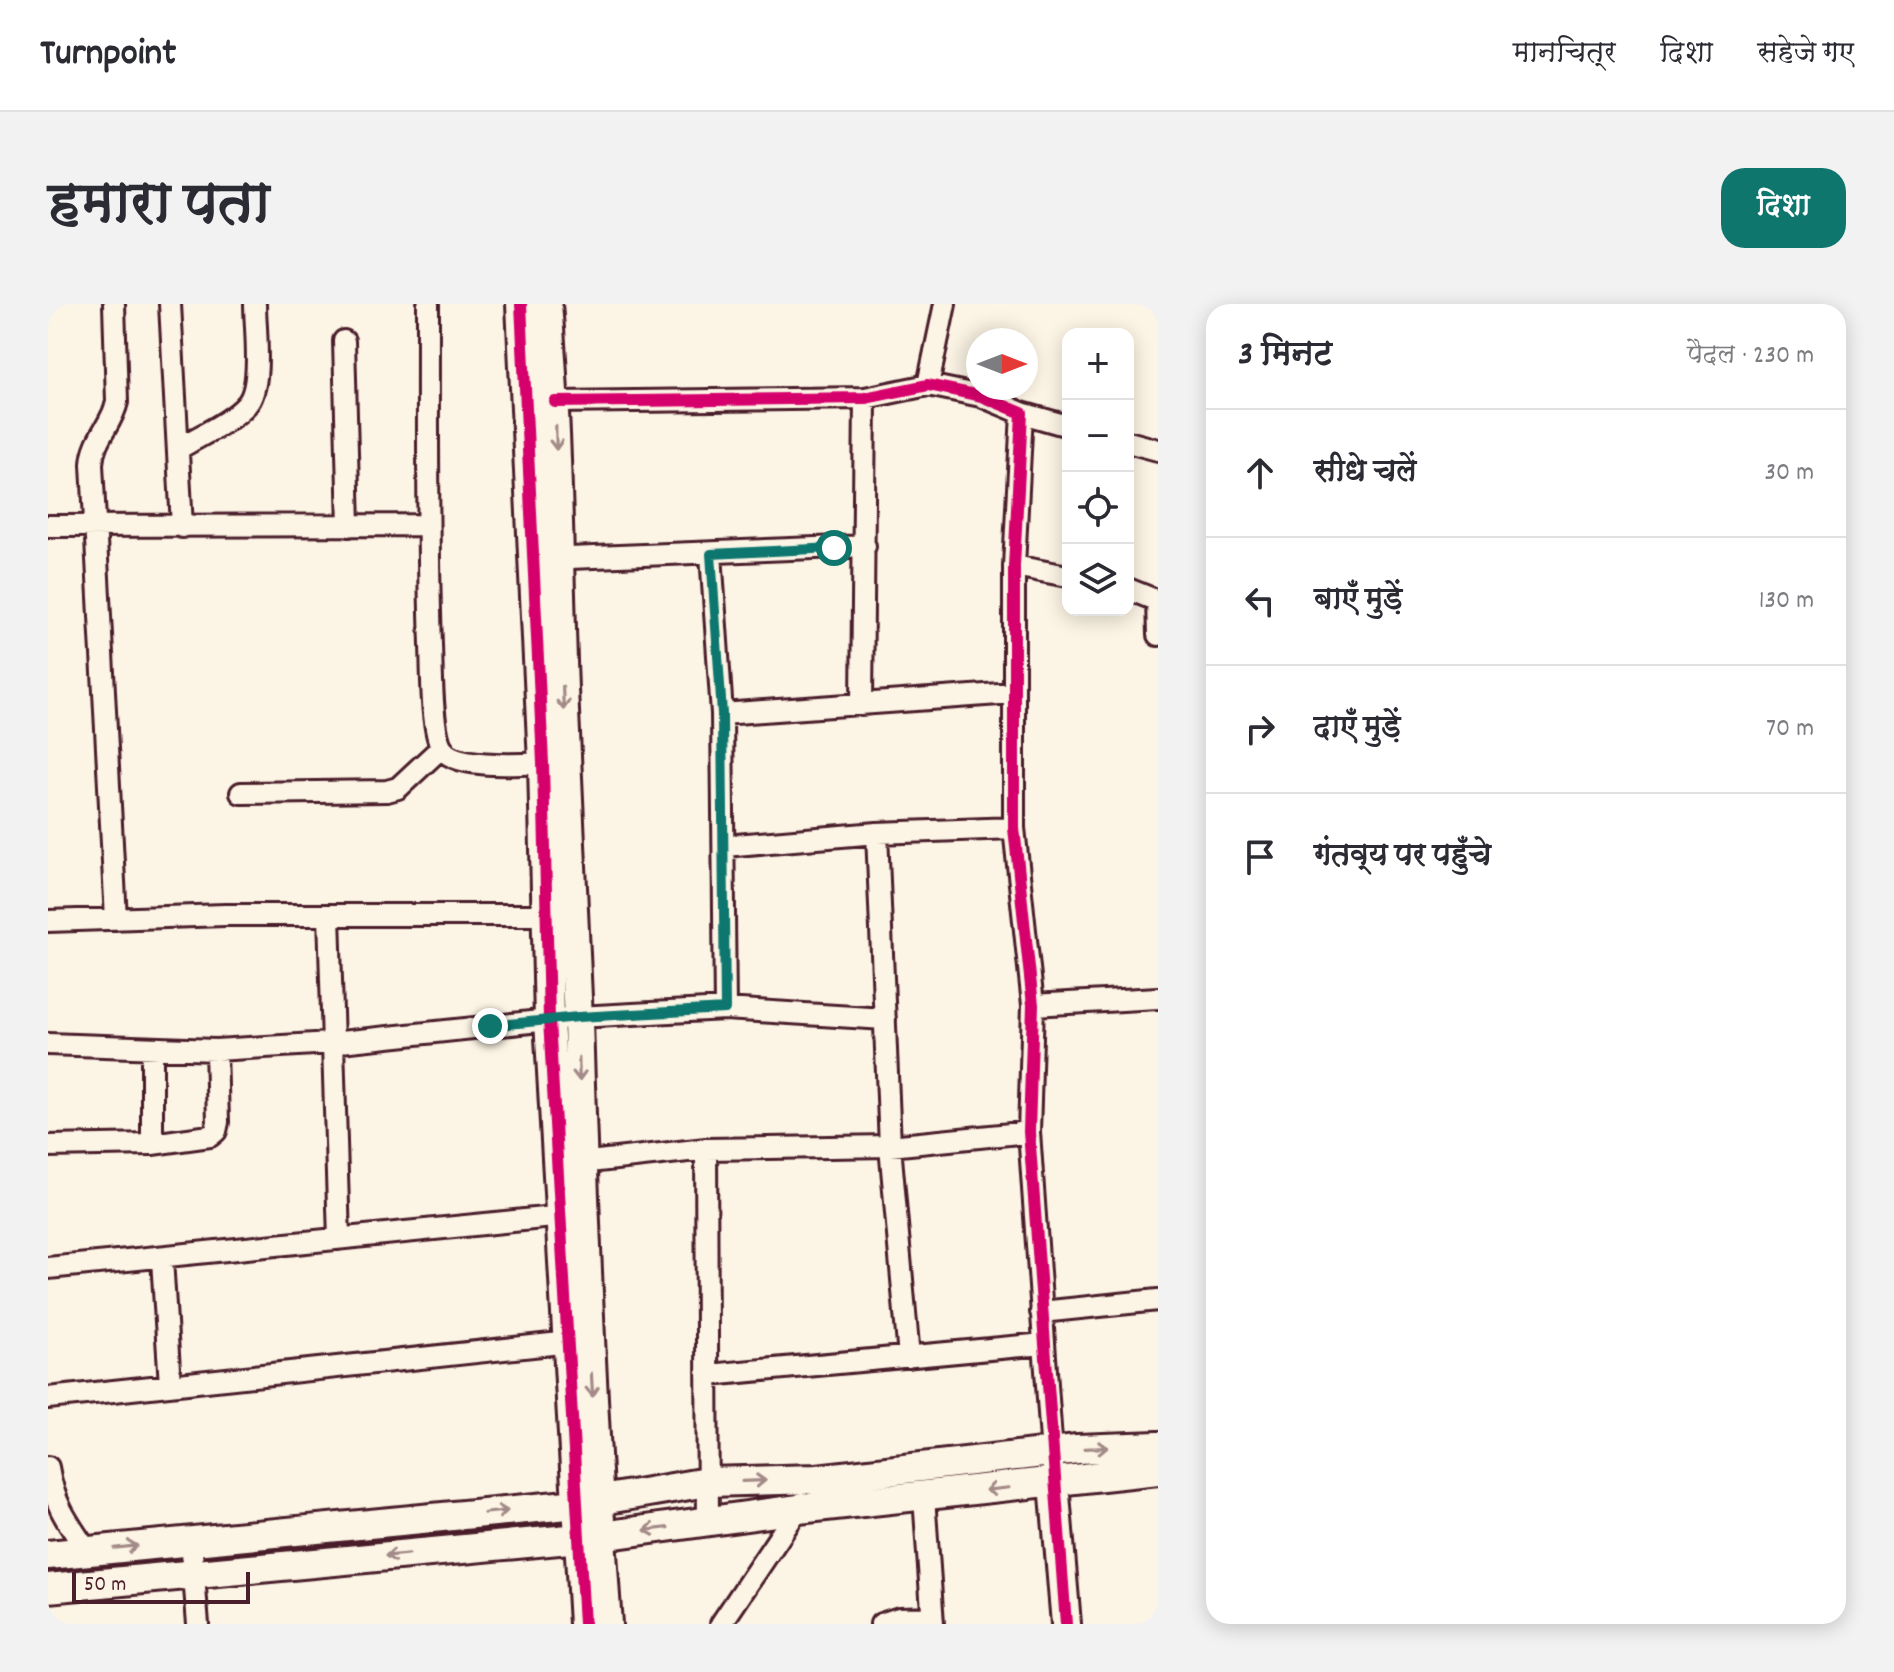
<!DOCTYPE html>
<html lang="hi">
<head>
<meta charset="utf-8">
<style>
  :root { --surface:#fff; --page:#f2f2f3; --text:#2b2b33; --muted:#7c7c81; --line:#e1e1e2; --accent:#0f766e }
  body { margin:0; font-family:Dekko,"Playpen Sans Deva",sans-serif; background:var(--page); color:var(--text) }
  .controls { position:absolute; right:24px; top:24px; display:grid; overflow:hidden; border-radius:16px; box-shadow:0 4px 20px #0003 }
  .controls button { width:72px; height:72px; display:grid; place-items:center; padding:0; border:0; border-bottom:2px solid var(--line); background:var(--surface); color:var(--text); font:40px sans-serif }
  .compass { position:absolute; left:918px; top:24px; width:72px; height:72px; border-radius:50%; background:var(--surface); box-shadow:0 4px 20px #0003; rotate:90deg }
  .scale { position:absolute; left:24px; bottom:20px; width:178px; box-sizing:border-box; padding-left:8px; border:4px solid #4a1f2b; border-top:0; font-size:22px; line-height:28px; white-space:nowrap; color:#4a1f2b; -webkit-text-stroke:6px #fcf5e5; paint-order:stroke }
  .stop { position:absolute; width:24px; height:24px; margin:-18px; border:6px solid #0f766e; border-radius:50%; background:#fff }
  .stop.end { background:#0f766e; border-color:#fff; box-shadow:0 2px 8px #0008 }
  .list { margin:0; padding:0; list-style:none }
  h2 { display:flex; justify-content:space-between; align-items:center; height:104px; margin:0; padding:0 32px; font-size:34px }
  h2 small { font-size:26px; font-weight:400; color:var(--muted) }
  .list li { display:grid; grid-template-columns:52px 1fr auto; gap:24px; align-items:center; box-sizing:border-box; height:128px; padding:0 32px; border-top:2px solid var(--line) }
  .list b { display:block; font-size:30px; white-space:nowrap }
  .list em { font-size:26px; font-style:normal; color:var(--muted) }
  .icon { flex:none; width:44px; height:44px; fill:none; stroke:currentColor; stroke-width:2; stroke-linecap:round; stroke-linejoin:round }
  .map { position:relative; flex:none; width:1110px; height:1320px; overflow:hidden; border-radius:24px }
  header { display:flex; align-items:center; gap:48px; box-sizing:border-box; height:112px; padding:0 40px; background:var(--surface); border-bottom:2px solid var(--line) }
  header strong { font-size:38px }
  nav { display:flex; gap:44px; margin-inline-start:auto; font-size:28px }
  .intro { display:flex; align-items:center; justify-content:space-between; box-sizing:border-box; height:192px; padding:0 48px }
  h1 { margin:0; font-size:56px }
  .button { padding:20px 36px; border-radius:24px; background:var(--accent); color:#fff; font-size:28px; font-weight:700 }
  main { display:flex; gap:48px; padding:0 48px }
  aside { flex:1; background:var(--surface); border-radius:24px; box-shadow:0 4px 20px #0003 }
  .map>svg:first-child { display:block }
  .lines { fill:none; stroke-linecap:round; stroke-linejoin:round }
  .street-casing { stroke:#4a1f2b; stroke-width:26 }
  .secondary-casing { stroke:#4a1f2b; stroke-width:34 }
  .street { stroke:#fcf5e5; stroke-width:20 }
  .secondary { stroke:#fcf5e5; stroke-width:28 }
  .cycleway-casing { stroke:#fcf5e5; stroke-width:17 }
  .cycleway { stroke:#d6006c; stroke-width:12 }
  .oneway { stroke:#a38a88 }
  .route { stroke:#0f766e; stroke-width:10 }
</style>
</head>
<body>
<header>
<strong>Turnpoint</strong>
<nav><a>मानचित्र</a><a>दिशा</a><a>सहेजे गए</a></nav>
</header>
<div class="intro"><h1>हमारा पता</h1><a class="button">दिशा</a></div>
<main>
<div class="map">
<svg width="1110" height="1320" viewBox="0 0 1110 1320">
  <rect width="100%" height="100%" fill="#fcf5e5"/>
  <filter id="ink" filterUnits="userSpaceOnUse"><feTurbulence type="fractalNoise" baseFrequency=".0125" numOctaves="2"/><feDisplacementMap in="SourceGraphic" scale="16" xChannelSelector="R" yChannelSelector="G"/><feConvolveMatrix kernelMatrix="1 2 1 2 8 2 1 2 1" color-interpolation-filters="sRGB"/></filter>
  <g filter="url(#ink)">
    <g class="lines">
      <defs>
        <path id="street" d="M 66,0 L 69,98 C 64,121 45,135 44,160 L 68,615
          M 122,0 L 134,223
          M 380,0 C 380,114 379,227 383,341 C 384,365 383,425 394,444 C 407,467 482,459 506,459
          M 296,37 L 301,222
          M 880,81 L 897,0
          M 507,98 L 817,94 L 880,81 L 933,92 L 974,109 L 966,262 L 966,524 L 985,701 L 981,828 L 1006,1179
          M 974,109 L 1020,122
          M 1080,138 L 1110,146
          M 130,145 C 149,133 185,117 199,100 C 215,82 207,24 207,0
          M 0,222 L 379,221
          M 663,250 L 674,410 L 677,705
          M 497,255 L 817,242
          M 966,262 L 1020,272
          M 1080,285 L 1110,297
          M 1109,297 L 1110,331
          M 814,401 L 817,94
          M 674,410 L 965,389
          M 193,489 L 339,487 L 350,484 L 394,443
          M 829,529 L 842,842 L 861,1053
          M 676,542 L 829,529 L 966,524
          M 281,611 L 291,935
          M 0,617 L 177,611 L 512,611
          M 985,701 L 1110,694
          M 0,740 L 168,746 L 283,739 L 530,713 L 677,705 L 837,715
          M 104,744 L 104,840
          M 0,842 L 104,840 L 162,832 L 168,827 L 170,818 L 168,746
          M 658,845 L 660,1219
          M 523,860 L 658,845 L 842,842 L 981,828
          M 114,955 L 122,1081
          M 0,964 L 525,911
          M 993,1008 L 1110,996
          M 661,1071 L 996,1040
          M 0,1094 L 531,1037
          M 0,1163 C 6,1200 18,1216 39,1247
          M 876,1193 L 885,1320
          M 143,1237 L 150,1320
          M 673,1320 L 754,1199
          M 833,1320 L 851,1314 L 884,1313"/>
        <path id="secondary" d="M 473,0 L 495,459 L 501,716 L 536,1320
          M 499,0 C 510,128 510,256 515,385 C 519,495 526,606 530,716 C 536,918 544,1119 559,1320
          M 1006,1179 L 1018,1320
          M 0,1251 L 530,1200 L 659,1178 L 769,1175 L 1029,1145 L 1110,1142
          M 0,1284 L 553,1232 L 750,1205 L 1110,1166"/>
      </defs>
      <!-- street casing -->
      <use href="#street" class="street-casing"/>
      <!-- secondary casing -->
      <use href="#secondary" class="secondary-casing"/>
      <!-- street -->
      <use href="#street" class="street"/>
      <!-- secondary -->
      <use href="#secondary" class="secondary"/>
      <defs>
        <path id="cycleway" d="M 473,0 L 495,459 L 501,716 L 536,1320
          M 507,98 L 817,94 L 880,81 L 933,92 L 974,109 L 966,262 L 966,524 L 985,701 L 981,828 L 1018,1320"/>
      </defs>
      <!-- cycleway casing -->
      <use href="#cycleway" class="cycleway-casing"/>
      <!-- cycleway -->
      <use href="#cycleway" class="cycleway"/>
    </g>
    <!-- one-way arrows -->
    <defs><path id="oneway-shaft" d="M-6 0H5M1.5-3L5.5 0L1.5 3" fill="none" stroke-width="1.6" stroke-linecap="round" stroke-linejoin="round" transform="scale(2)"/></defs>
    <g class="oneway">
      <use href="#oneway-shaft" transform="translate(508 134) rotate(89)"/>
      <use href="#oneway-shaft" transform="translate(515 394) rotate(88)"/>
      <use href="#oneway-shaft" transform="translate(531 765) rotate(89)"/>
      <use href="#oneway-shaft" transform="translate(544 1081) rotate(87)"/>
      <use href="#oneway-shaft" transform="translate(1048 1144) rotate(-2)"/>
      <use href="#oneway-shaft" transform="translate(706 1177) rotate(-2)"/>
      <use href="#oneway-shaft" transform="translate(949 1185) rotate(174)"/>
      <use href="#oneway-shaft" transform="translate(448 1208) rotate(-6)"/>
      <use href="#oneway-shaft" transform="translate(608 1225) rotate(173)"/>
      <use href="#oneway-shaft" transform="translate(78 1243) rotate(-6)"/>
      <use href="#oneway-shaft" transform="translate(349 1251) rotate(175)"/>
    </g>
  </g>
  <g class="lines" filter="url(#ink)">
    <!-- route -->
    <path class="route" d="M 442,722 L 530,713 L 677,705 L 674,410 L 663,250 L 786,244"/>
  </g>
</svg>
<div class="controls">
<button>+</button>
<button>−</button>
<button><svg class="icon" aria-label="locate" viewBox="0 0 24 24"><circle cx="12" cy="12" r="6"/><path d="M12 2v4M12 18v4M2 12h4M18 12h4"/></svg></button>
<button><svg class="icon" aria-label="layers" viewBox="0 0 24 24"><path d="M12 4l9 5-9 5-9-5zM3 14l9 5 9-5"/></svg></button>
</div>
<svg class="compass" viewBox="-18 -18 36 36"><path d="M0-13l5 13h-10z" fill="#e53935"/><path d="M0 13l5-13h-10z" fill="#7c7c81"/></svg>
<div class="scale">50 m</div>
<div class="stop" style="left:786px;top:244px"></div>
<div class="stop end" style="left:442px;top:722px"></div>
</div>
<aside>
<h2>3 मिनट<small>पैदल · 230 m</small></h2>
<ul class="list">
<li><svg class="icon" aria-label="ahead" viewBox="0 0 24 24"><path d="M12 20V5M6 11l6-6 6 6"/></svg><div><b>सीधे चलें</b></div><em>30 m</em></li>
<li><svg class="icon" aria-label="left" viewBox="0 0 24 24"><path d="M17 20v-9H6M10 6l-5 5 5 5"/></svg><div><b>बाएँ मुड़ें</b></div><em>130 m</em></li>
<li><svg class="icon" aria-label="right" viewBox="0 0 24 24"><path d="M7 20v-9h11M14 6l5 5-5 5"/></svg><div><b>दाएँ मुड़ें</b></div><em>70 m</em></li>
<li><svg class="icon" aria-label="arrive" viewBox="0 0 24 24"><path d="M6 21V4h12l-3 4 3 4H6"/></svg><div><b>गंतव्य पर पहुँचे</b></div></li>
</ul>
</aside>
</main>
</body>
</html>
